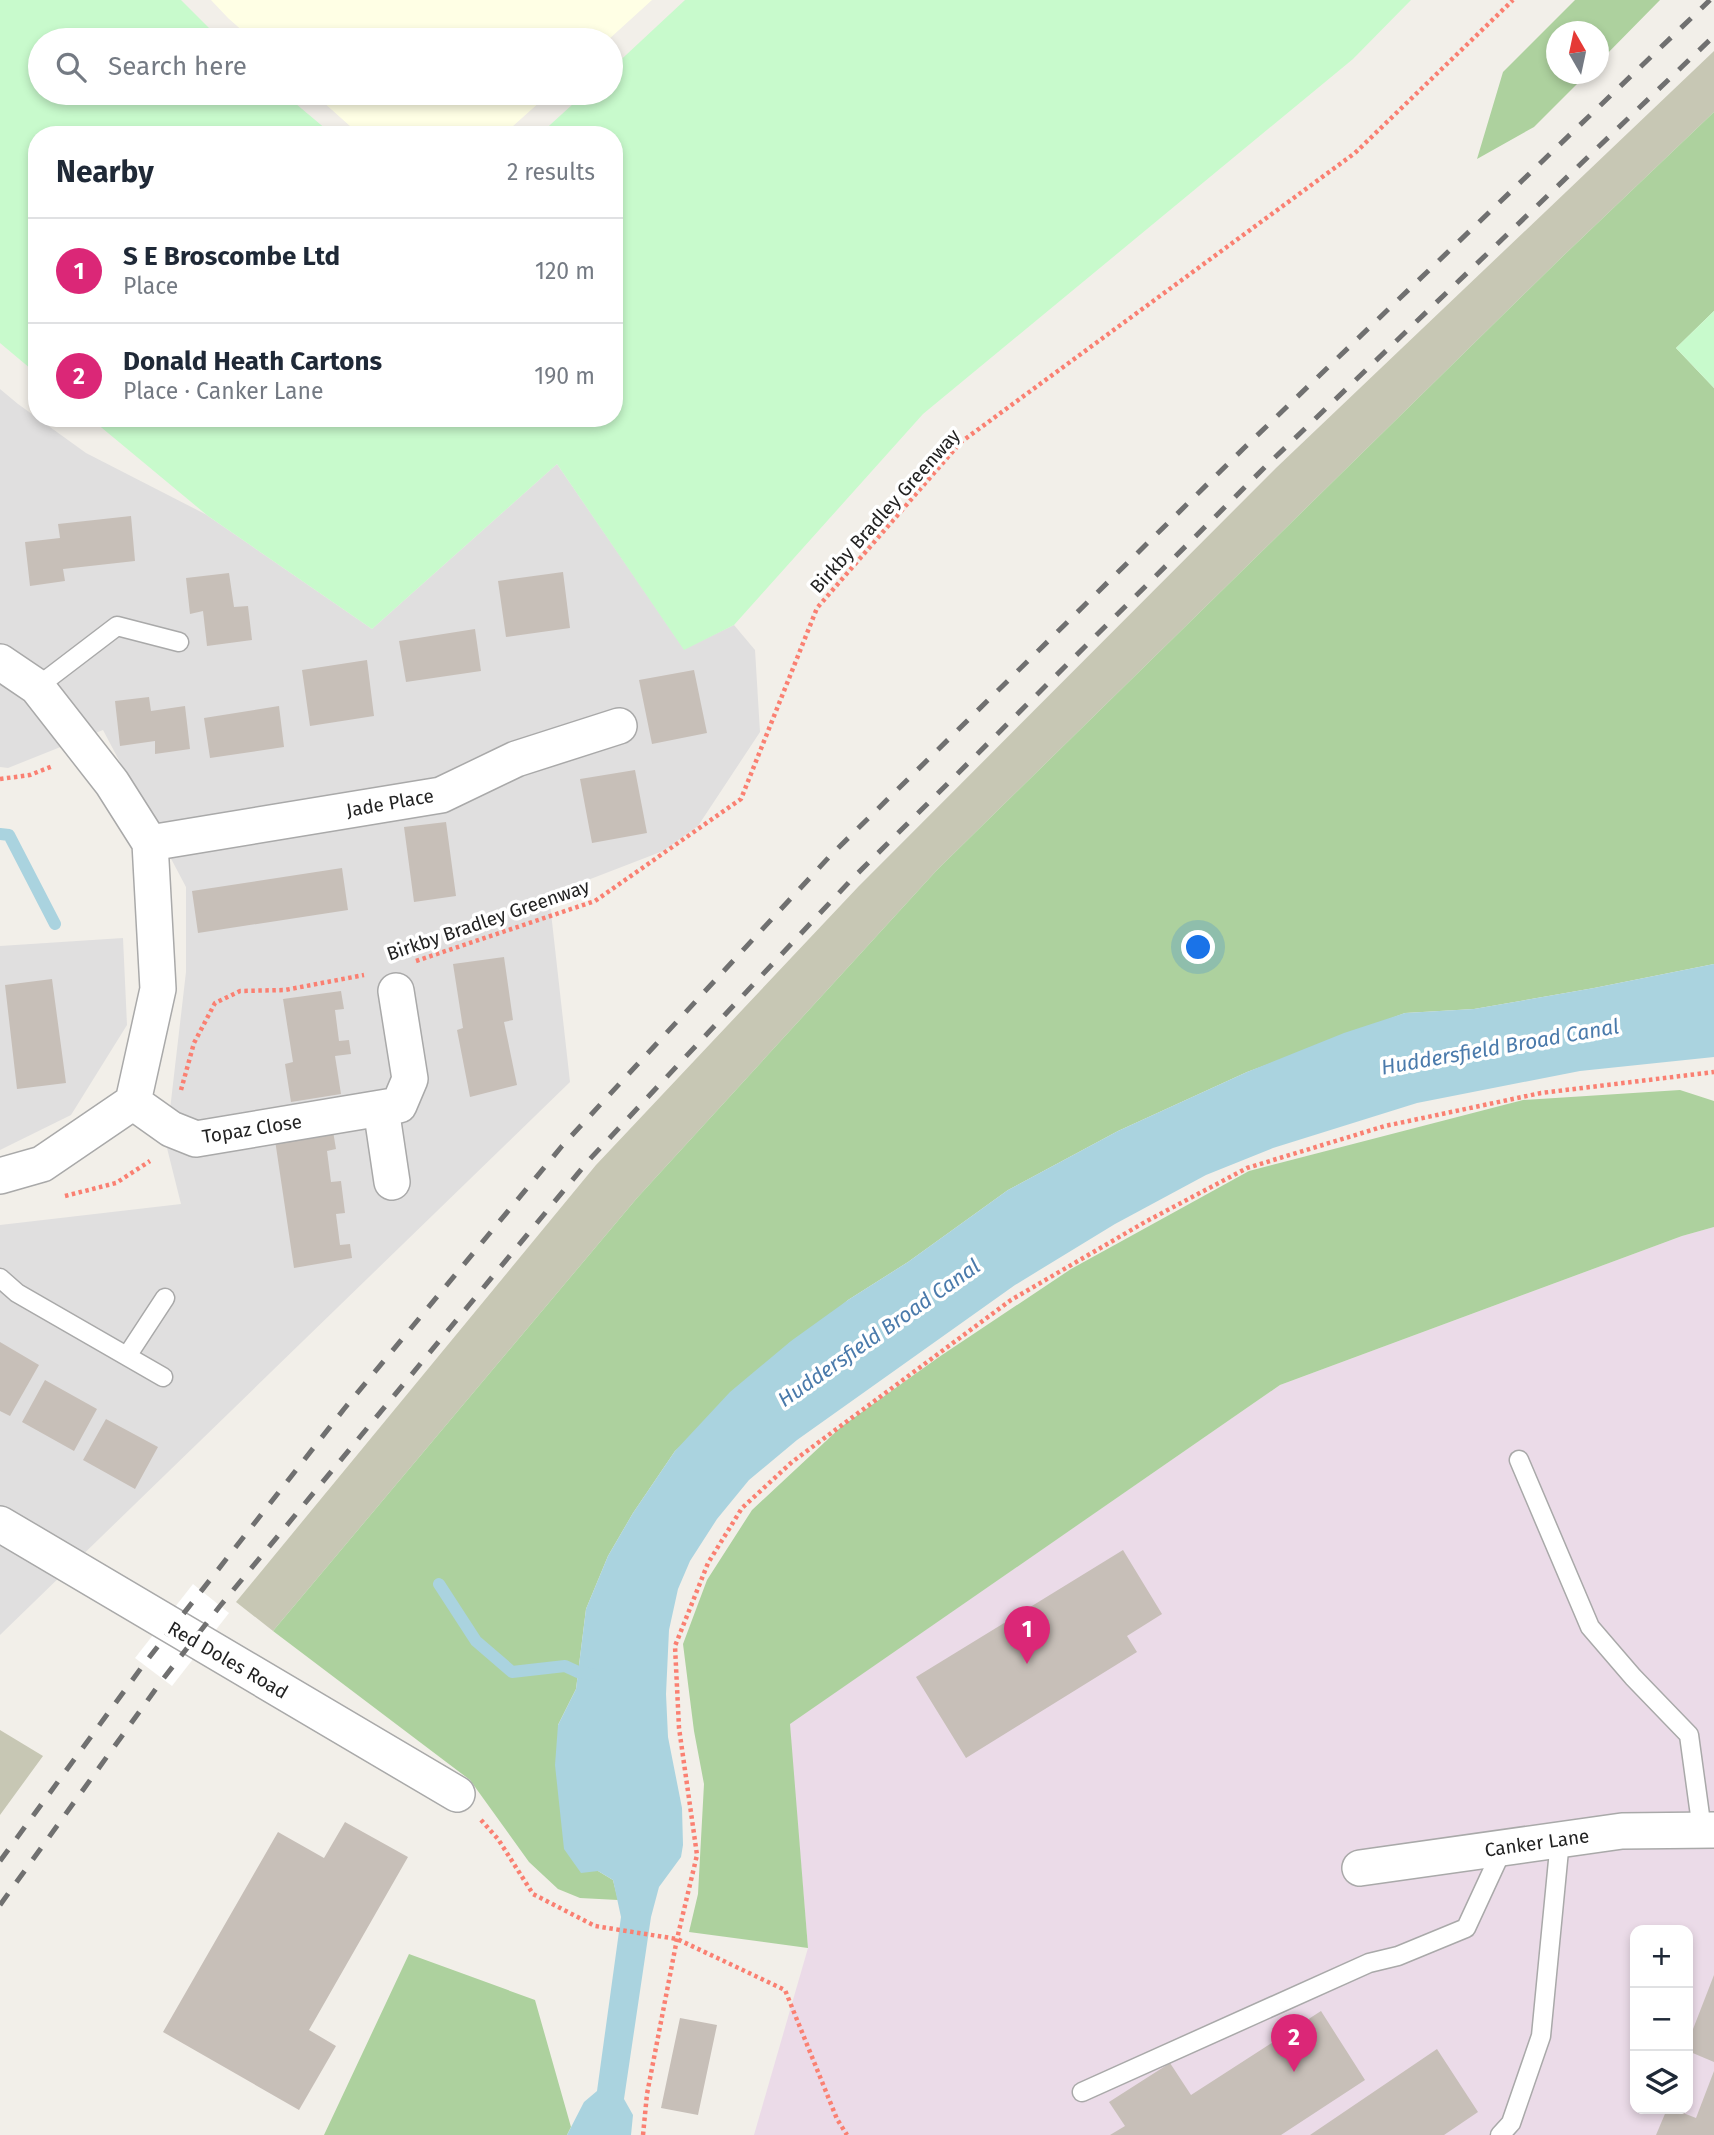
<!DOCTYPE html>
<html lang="en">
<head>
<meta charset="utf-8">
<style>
  :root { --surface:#fff; --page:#f6f6f7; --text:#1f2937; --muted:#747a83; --line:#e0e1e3; --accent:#db2777 }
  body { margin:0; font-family:"Fira Sans",sans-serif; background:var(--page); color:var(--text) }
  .controls { position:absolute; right:21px; bottom:21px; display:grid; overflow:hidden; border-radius:14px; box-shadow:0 4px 10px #0003 }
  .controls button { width:63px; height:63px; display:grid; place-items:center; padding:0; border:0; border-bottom:2px solid var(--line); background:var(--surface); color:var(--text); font:35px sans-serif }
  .compass { position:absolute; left:1546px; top:21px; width:63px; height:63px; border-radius:50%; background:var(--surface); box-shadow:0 4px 10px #0003; rotate:351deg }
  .you { position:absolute; left:1199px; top:948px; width:24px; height:24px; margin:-18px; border:5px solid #fff; border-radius:50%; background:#1a73e8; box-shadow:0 0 0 10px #1a73e833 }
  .badge { display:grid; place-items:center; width:46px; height:46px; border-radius:50%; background:var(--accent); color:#fff; font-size:23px; font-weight:700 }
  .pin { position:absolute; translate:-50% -58px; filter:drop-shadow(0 2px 4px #0008) }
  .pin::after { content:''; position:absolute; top:37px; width:24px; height:21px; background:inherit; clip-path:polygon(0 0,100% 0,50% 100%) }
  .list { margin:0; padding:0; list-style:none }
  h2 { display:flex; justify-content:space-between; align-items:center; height:91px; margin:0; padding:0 28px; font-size:30px }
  h2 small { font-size:23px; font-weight:400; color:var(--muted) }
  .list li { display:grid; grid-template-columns:46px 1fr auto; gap:21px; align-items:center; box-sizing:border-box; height:105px; padding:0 28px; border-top:2px solid var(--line) }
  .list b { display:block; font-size:26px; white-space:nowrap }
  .list p { margin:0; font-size:23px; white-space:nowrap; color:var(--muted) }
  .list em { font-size:23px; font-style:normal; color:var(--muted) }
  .icon { flex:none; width:38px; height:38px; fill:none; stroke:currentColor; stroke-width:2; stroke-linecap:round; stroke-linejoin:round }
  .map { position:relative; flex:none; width:1714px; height:2135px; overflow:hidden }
  .search { position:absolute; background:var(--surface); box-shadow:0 4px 10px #0003; left:28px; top:28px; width:595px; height:77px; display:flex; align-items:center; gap:18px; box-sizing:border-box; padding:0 24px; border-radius:38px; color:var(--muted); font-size:26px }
  .panel { position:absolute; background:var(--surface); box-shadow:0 4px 10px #0003; left:28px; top:126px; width:595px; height:301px; border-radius:28px }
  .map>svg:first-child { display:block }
  .residential { fill:#e0dfdf }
  .industrial { fill:#ebdbe8; fill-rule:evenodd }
  .education { fill:#ffffe5 }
  .construction { fill:#c7c7b4 }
  .forest { fill:#add19e }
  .park { fill:#c8facc }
  .water { fill:#aad3df }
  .pier { fill:#fff }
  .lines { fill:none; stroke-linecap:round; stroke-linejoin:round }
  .stream { stroke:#aad3df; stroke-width:12 }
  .building { fill:#c7bfb8 }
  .lane-casing { stroke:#a9a9a9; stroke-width:21 }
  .street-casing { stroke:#a9a9a9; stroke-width:38 }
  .path { stroke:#fa8072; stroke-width:4.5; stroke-dasharray:3.5 3.5; stroke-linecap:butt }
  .lane { stroke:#fff; stroke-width:18 }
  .street { stroke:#fff; stroke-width:35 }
  .rail { stroke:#707070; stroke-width:5; stroke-dasharray:14 14; stroke-linecap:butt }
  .labels { text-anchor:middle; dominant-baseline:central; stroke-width:7; stroke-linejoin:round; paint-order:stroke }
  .street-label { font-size:19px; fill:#222; stroke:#fff }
  .water-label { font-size:21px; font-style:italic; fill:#4a7aab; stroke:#fff }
</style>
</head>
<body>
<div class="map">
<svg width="1714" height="2135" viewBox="0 0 1714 2135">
  <rect width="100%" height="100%" fill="#f2efe9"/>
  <!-- residential -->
  <path class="residential" d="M 0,389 L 18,404 L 86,453 L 205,514 L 372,629 L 557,464 L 684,649 L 734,625 L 755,650 L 760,732 L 698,826 L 663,851 L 549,895 L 570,1082 L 0,1635 L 0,1225 L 181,1204 L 166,1144 L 186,972 L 186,887 L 103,730 L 8,768 L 0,767 Z
    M 123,938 L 127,1025 L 71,1115 L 0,1150 L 0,946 Z"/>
  <!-- industrial -->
  <path class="industrial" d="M 1714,1227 L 1714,2135 L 754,2135 L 808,1948 L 789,1724 L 1280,1385 L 1682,1236 ZM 1635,1930 L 1688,1930 L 1688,2109 L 1635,2109 Z"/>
  <!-- education -->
  <path class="education" d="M 211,0 L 652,0 L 608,40 L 253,40 L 228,18 Z
    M 313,93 L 550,93 L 503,135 L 360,135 Z"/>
  <!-- construction -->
  <path class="construction" d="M 1714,51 L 1714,112 L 1561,258 L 937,870 L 637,1198 L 273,1631 L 236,1602 L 596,1165 L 858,887 L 1276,468 Z
    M 0,1730 L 43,1756 L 0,1815 Z"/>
  <!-- forest -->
  <path class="forest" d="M 1575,0 L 1660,0 L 1599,62 L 1598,32 L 1556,32 L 1556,74 L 1587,74 L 1534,127 L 1477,159 L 1503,72 Z
    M 1714,112 L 1714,311 L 1676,348 L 1714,388 L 1714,964 L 1594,988 L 1474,1009 L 1405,1013 L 1247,1072 L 1118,1131 L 1008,1190 L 908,1262 L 848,1300 L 675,1451 L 633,1513 L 608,1556 L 586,1609 L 576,1689 L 558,1725 L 598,1871 L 613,1880 L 618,1900 L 580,1898 L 558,1889 L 529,1862 L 470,1780 L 273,1631 L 637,1198 L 937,870 L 1561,258 Z
    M 1680,1090 L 1714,1101 L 1714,1227 L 1682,1236 L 1280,1385 L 790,1724 L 808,1948 L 689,1932 L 698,1894 L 704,1784 L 694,1731 L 683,1644 L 707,1580 L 752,1510 L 841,1427 L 939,1357 L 1071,1269 L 1249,1171 L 1523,1100 Z
    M 409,1954 L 535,2000 L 571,2127 L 567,2135 L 324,2135 Z"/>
  <!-- park -->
  <path class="park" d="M 0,0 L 181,0 L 221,40 L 40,40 L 40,93 L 283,93 L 333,135 L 37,135 L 37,374 L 0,343 Z
    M 685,0 L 1411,0 L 1353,59 L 923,414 L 734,625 L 684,650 L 557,464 L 372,629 L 208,516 L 90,418 L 614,418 L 614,135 L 539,135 L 585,93 L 611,93 L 611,69 Z
    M 1714,311 L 1714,388 L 1676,348 Z"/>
  <!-- water -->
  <path class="water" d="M 1714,964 L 1714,1057 L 1580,1071 L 1417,1103 L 1273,1148 L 1206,1175 L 1115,1224 L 1015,1285 L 797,1440 L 749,1480 L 717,1519 L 690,1561 L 678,1589 L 669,1630 L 666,1694 L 668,1737 L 682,1808 L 683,1845 L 681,1857 L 659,1887 L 651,1917 L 624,2099 L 633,2115 L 631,2135 L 567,2135 L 584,2102 L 597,2091 L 621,1917 L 613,1880 L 598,1871 L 581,1873 L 564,1849 L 555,1765 L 558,1725 L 576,1689 L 586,1609 L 608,1556 L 633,1513 L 675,1451 L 730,1392 L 791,1341 L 848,1300 L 908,1262 L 1008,1190 L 1118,1131 L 1247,1072 L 1344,1033 L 1405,1013 L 1474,1009 L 1594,988 Z"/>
  <!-- pier -->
  <path class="pier" d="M 193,1584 L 229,1613 L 172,1686 L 135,1658 Z"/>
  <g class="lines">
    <!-- stream -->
    <path class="stream" d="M 0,834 L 9,835 L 55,924
      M 439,1584 L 476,1641 L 512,1672 L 565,1666 L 578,1672 L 594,1675"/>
  </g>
  <!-- building -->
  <path class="building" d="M 131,516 L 135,561 L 63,569 L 65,581 L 30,586 L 25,542 L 60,538 L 58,524 Z
    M 563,572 L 570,628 L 506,637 L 498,581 Z
    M 229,573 L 234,607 L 248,606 L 252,640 L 207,646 L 203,611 L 190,614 L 186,578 Z
    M 475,629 L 481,671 L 406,682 L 399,641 Z
    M 367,660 L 374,716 L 310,726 L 302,670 Z
    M 694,670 L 707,733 L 652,744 L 639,680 Z
    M 149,697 L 151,711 L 185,706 L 190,749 L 155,754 L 155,741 L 120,746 L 115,701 Z
    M 279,706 L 284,747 L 210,758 L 204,718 Z
    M 635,770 L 647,833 L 592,843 L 580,779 Z
    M 446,822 L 456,896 L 414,902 L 404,827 Z
    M 342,868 L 348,910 L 198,933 L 192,891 Z
    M 504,957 L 513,1020 L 504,1022 L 517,1085 L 470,1097 L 457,1030 L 463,1028 L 453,964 Z
    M 52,979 L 66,1083 L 17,1089 L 5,985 Z
    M 341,991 L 344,1009 L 335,1010 L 339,1041 L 349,1040 L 351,1054 L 335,1056 L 341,1094 L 291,1102 L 285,1064 L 293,1062 L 283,999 Z
    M 333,1131 L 336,1149 L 327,1151 L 331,1182 L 341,1181 L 345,1213 L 336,1214 L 340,1245 L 350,1244 L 352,1258 L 294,1268 L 275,1140 Z
    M 0,1342 L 39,1365 L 10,1416 L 0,1411 Z
    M 45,1380 L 97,1409 L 74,1451 L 22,1422 Z
    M 106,1419 L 158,1447 L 135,1489 L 83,1460 Z
    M 1123,1550 L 1162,1614 L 1127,1636 L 1137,1652 L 966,1758 L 916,1677 Z
    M 345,1822 L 408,1857 L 309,2030 L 336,2046 L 299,2110 L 163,2032 L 278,1832 L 324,1858 Z
    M 1714,1975 L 1714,2062 L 1688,2051 L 1688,2042 Z
    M 1321,2011 L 1365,2080 L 1281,2135 L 1110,2135 L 1125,2126 L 1109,2102 L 1170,2063 L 1191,2095 Z
    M 680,2018 L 717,2025 L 698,2115 L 661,2108 Z
    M 1437,2049 L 1478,2112 L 1444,2135 L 1310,2135 Z
    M 1714,2071 L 1714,2135 L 1656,2135 L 1667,2109 L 1673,2109 L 1696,2118 Z"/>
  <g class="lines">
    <defs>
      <path id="lane" d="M 37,687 L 117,626 L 179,642
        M 0,1278 L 17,1293 L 163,1377
        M 127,1356 L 165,1298
        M 1519,1460 L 1590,1627 L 1633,1677 L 1689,1735 L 1702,1830
        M 1082,2092 L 1369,1963 L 1398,1956 L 1466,1928 L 1503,1848
        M 1500,2135 L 1511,2123 L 1541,2036 L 1560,1840"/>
      <path id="street" d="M 0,662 L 37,687 L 112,783 L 150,843 L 158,989 L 133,1102 L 42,1164 L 0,1176
        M 150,843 L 441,795 L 516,759 L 619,726
        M 133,1102 L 171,1129 L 196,1139 L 399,1105 L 410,1079 L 396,991
        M 381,1108 L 392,1182
        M 0,1524 L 457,1794
        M 1360,1868 L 1622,1831 L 1714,1830"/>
    </defs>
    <!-- lane casing -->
    <use href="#lane" class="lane-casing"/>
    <!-- street casing -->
    <use href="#street" class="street-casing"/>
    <!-- path -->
    <path class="path" d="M 0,779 L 30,775 L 53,766
      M 416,961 L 595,901 L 741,799 L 817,608 L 961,442 L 1355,153 L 1513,0
      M 181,1090 L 194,1043 L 215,1003 L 240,991 L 285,990 L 364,975
      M 65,1196 L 116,1183 L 150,1161
      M 481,1820 L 498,1839 L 533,1894 L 595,1926 L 677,1939 L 785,1990 L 837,2119 L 847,2135
      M 643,2135 L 647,2094 L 677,1939 L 697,1855 L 679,1728 L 675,1646 L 708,1563 L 742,1508 L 792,1462 L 1011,1300 L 1145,1222 L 1247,1168 L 1385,1126 L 1541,1093 L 1714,1072"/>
    <!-- lane -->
    <use href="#lane" class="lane"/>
    <!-- street -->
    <use href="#street" class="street"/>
    <!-- rail -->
    <path class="rail" d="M 0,1861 L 144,1664 L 344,1409 L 562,1146 L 830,856 L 1244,448 L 1710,0
      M 0,1905 L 163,1679 L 220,1606 L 589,1160 L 852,879 L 1266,466 L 1714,36"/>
  </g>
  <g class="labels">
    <!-- street labels -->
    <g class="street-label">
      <text transform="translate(885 511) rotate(-48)">Birkby Bradley Greenway</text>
      <text transform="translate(390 803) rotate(-10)">Jade Place</text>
      <text transform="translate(488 920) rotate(-19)">Birkby Bradley Greenway</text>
      <text transform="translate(252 1129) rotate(-9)">Topaz Close</text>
      <text transform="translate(228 1660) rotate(30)">Red Doles Road</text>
      <text transform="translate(1537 1843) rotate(-8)">Canker Lane</text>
    </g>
    <!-- water labels -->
    <g class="water-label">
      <text transform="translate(1500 1047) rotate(-10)">Huddersfield Broad Canal</text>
      <text transform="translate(879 1333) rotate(-35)">Huddersfield Broad Canal</text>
    </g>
  </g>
</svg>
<div class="controls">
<button>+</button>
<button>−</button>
<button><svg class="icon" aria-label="layers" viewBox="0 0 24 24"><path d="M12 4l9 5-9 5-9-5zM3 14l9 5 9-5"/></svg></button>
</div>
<svg class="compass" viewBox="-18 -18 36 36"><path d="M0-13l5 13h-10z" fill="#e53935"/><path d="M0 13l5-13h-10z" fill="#747a83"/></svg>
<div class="you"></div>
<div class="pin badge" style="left:1027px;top:1664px">1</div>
<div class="pin badge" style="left:1294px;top:2072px">2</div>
<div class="search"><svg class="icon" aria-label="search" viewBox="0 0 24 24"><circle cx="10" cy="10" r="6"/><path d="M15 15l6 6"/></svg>Search here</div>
<section class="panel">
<h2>Nearby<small>2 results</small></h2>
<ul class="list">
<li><span class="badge">1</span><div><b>S E Broscombe Ltd</b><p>Place</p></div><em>120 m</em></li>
<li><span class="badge">2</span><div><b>Donald Heath Cartons</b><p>Place · Canker Lane</p></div><em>190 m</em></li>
</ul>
</section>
</div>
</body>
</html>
